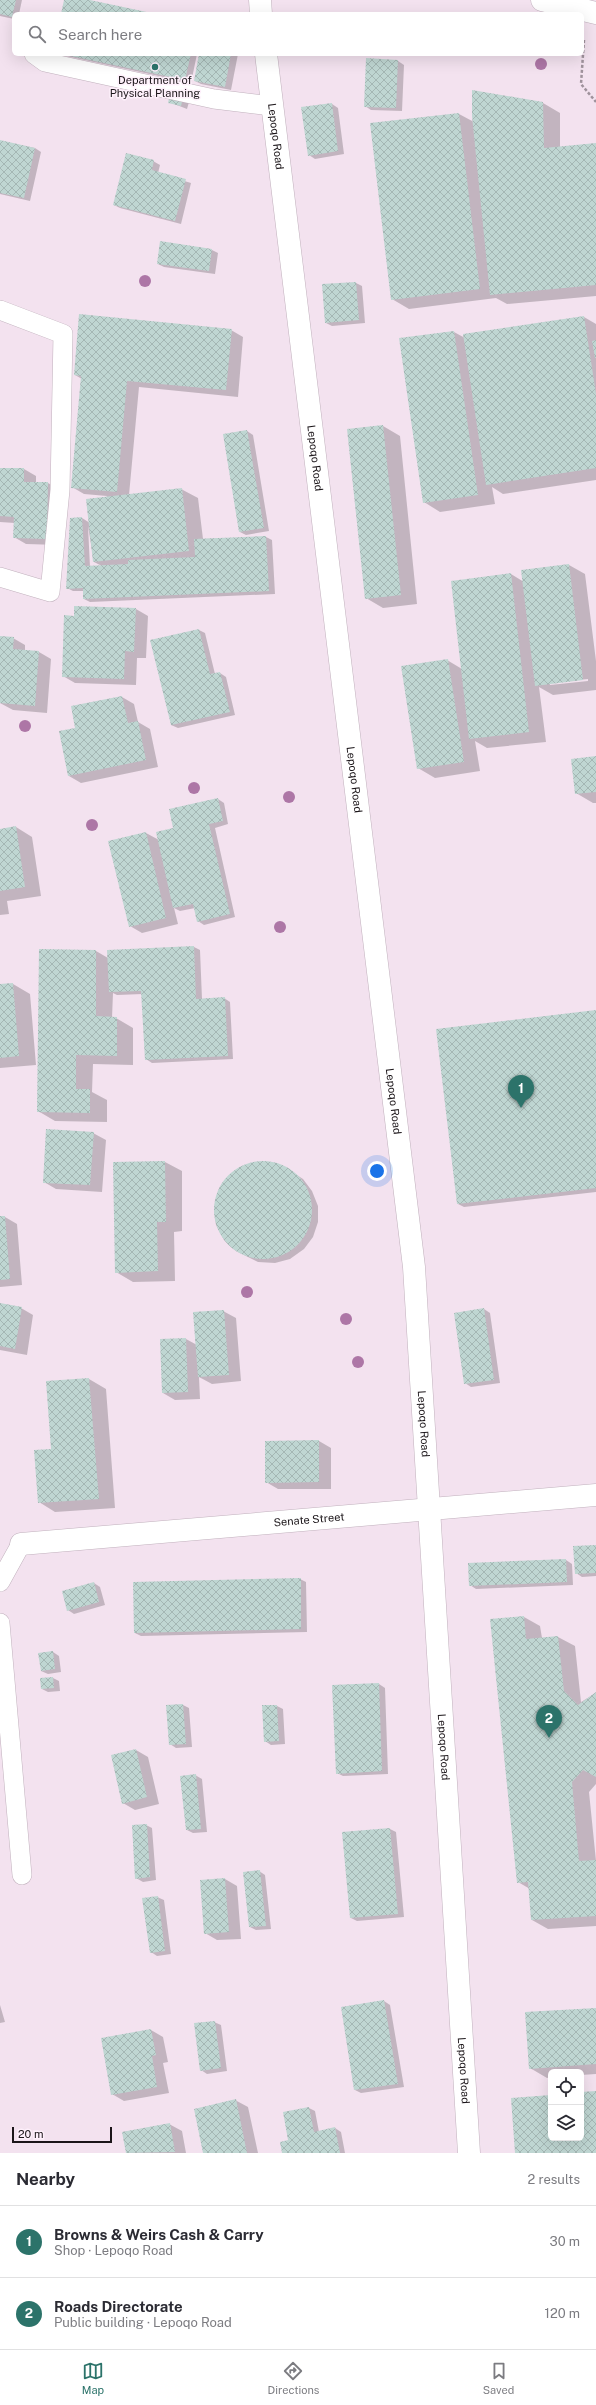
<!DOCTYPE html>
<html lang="en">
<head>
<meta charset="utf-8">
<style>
  :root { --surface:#fff; --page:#f2f2f3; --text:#2b2b33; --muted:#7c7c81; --line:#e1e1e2; --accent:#2c736a }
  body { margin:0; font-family:"Public Sans",sans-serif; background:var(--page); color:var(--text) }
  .controls { position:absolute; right:12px; bottom:12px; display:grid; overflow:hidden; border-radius:6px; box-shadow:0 4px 16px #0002 }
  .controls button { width:36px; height:36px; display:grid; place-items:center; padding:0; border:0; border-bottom:1px solid var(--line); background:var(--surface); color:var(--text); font:20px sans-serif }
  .scale { position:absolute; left:12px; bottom:10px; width:100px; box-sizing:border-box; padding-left:4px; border:2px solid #1b1519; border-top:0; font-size:11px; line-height:14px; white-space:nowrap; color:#1b1519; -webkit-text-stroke:3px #fef0fb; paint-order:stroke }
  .you { position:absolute; left:377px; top:1171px; width:14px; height:14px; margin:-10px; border:3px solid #fff; border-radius:50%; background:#1a73e8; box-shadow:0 0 0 6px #1a73e833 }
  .badge { display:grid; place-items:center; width:26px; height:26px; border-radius:50%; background:var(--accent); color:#fff; font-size:13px; font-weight:700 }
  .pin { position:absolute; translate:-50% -33px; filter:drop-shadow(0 1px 2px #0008) }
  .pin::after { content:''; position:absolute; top:21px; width:14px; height:12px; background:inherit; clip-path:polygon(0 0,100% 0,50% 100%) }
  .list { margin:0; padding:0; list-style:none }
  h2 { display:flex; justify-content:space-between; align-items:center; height:52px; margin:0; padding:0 16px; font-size:17px }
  h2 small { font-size:13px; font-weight:400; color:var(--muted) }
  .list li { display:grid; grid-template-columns:26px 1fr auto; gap:12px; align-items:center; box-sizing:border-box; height:72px; padding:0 16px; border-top:1px solid var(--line) }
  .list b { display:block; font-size:15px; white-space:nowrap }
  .list p { margin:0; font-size:13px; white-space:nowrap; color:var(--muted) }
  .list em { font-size:13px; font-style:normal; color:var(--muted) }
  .icon { flex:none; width:22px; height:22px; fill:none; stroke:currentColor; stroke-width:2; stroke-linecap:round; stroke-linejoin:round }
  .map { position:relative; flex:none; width:596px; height:2153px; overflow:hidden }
  .search { position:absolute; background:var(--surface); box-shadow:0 4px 16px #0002; left:12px; right:12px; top:12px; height:44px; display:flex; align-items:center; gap:10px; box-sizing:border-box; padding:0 14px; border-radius:6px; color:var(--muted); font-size:15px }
  .sheet { height:196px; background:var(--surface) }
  nav { display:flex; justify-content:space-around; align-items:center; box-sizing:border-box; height:56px; border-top:1px solid var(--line); background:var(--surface); font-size:11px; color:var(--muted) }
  nav a { display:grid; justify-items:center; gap:2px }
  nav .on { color:var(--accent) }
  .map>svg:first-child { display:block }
  .shadow { fill:#0003; fill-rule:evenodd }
  .building { fill:url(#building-cross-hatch) }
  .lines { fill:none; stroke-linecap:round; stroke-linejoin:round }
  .lane-casing { stroke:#c1b1bd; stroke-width:20 }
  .street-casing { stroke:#c1b1bd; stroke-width:23 }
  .primary-casing { stroke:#c1b1bd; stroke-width:23 }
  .path { stroke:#9f929c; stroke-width:2.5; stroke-dasharray:3 2; stroke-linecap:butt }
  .lane { stroke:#fff; stroke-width:19 }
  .street { stroke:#fff; stroke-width:22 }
  .primary { stroke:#fff; stroke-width:22 }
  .tree { fill:#ad76a6 }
  .poi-dot { fill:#2c736a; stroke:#fef0fb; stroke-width:1.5 }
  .labels { text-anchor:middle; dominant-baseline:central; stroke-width:3; stroke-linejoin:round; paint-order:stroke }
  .poi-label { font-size:11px; fill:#1b1519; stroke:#fef0fb }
  .street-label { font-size:11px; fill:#1b1519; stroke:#fef0fb }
</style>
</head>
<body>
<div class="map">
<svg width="596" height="2153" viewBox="0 0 596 2153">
  <defs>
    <pattern id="building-cross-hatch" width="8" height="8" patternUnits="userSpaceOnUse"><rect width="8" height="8" fill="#bfd6d2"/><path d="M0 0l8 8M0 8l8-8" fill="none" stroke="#a4b7b4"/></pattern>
  </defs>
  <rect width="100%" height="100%" fill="#f3e2ef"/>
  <!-- shadow -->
  <path class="shadow" d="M 0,0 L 22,0 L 19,14 L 14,14 L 14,19 L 0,16 Z
    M 57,54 L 197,54 L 191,83 Z
    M 200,54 L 238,54 L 231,90 L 201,84 L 195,81 Z
    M 367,59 L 398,61 L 404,65 L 402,111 L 371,110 L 365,106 Z
    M 170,96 L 189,102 L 187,109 L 169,102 Z
    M 543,103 L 560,113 L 560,148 L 596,144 L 596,296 L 507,304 L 496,298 L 409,309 L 392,299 L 459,114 L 474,122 Z
    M 332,104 L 338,108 L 344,154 L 315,159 L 309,155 Z
    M 0,141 L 35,148 L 41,152 L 30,201 L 0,194 Z
    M 153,161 L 160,165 L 158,173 L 191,183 L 181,224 L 120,208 L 114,205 Z
    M 212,250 L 218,253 L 215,274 L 164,267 L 158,264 Z
    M 356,283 L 362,286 L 365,323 L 332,326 L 326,323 Z
    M 584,317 L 596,324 L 596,480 L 503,494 L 492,487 L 495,504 L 440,512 L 424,502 L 400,339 L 454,332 L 465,338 Z
    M 231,330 L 243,337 L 238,397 L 139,387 L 129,495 L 181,489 L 198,498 L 203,539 L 266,537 L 272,540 L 275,594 L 90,602 L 84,599 L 84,591 L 73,591 L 67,588 L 71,519 L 82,518 L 90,523 L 107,496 L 84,494 L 72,487 L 82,379 L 75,375 ZM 88,526 L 94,562 L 102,566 L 90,567 Z
    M 383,426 L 400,436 L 417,604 L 383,608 L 366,598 Z
    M 247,431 L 253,435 L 269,531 L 246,535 L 240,532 Z
    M 0,469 L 24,469 L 36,476 L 36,483 L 48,483 L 60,490 L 59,545 L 26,544 L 14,537 L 15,523 L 0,522 Z
    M 569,565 L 585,574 L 596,661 L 596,690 L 553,695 L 539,687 L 546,742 L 487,748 L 475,741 L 480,771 L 435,778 L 418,768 L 447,660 L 462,669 L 511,574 L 524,582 ZM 588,679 L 588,681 L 550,685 L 550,683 Z
    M 136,609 L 148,616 L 146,658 L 137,658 L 136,685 L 75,683 L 63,676 Z
    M 199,630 L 205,633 L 215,674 L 220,673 L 226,677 L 235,715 L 178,728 L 171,725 Z
    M 0,637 L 13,638 L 25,645 L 25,651 L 39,652 L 51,659 L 47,713 L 13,710 L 0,703 Z
    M 122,697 L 134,704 L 138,722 L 150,729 L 158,767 L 81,783 L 69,776 L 77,729 Z
    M 596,757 L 596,803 L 593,803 L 576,793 Z
    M 218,799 L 224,803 L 228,824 L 215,828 L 235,917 L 204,925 L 198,921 L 195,908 L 180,911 L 174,908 L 178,924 L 142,933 L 130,926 L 146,833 L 159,840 Z
    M 16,827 L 32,837 L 41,896 L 7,901 L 9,914 L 0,915 L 0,830 Z
    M 194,947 L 200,950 L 202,999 L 224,998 L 230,1002 L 233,1059 L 152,1063 L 146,1059 L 143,994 L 117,995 L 113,993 L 112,1018 L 116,1018 L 133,1028 L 133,1065 L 93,1064 L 92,1092 L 107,1100 L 107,1122 L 55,1121 L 38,1111 L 40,950 L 96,951 L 108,958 Z
    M 13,984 L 30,994 L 36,1065 L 0,1068 L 0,985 Z
    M 596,1011 L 596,1192 L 464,1207 L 458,1204 Z
    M 93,1133 L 106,1140 L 102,1192 L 56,1189 L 44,1182 Z
    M 165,1162 L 182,1171 L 182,1231 L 174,1232 L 175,1281 L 133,1282 L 116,1272 Z
    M 268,1162 L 283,1166 L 303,1179 L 312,1191 L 318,1206 L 318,1222 L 313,1237 L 304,1249 L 290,1259 L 275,1263 L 258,1262 L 236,1251 L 224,1240 L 216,1225 L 214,1208 L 218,1192 L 226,1179 L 238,1169 L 252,1163 Z
    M 0,1217 L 5,1217 L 17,1224 L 22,1285 L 0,1287 Z
    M 0,1304 L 21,1308 L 33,1315 L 27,1355 L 0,1350 Z
    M 484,1309 L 490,1313 L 500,1383 L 471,1387 L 465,1383 Z
    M 223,1311 L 236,1318 L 241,1381 L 212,1384 L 199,1377 L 200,1399 L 175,1400 L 163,1393 L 161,1340 L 186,1339 L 197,1345 Z
    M 89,1379 L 106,1389 L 115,1508 L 55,1512 L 39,1502 L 52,1449 Z
    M 319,1441 L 331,1448 L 331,1489 L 278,1489 L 266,1482 Z
    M 596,1546 L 596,1576 L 582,1577 L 576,1573 Z
    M 566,1560 L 572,1564 L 573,1585 L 476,1589 L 470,1585 Z
    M 300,1579 L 306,1582 L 307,1632 L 141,1636 L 135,1633 Z
    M 94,1583 L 100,1587 L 105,1605 L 74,1614 L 68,1610 Z
    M 524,1617 L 540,1626 L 542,1638 L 558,1637 L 575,1646 L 581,1702 L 596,1693 L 596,1784 L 589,1792 L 596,1861 L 596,1926 L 548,1929 L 532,1920 L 530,1889 L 518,1882 Z
    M 53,1652 L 59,1656 L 61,1672 L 48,1674 L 41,1671 Z
    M 53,1678 L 59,1681 L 60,1691 L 48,1692 L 42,1689 Z
    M 379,1684 L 385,1688 L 388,1774 L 343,1776 L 337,1773 Z
    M 183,1705 L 189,1708 L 192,1747 L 176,1748 L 170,1744 Z
    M 277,1706 L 283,1709 L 285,1744 L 271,1745 L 265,1741 Z
    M 136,1750 L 148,1757 L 159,1804 L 135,1810 L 123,1803 Z
    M 195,1775 L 202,1779 L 207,1832 L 193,1833 L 187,1830 Z
    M 146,1825 L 152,1828 L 156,1880 L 143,1882 L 136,1878 Z
    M 390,1829 L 396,1832 L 404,1917 L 357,1921 L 351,1918 Z
    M 259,1871 L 265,1875 L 271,1929 L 256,1930 L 250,1927 Z
    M 225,1879 L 237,1886 L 241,1939 L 217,1940 L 205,1933 Z
    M 157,1897 L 164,1900 L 171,1954 L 157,1956 L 151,1952 Z
    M 384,2001 L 390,2005 L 404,2087 L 361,2093 L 355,2090 L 342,2008 Z
    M 0,2005 L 5,2022 L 0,2023 Z
    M 596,2009 L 596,2074 L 581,2075 L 581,2072 L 551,2072 L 551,2077 L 547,2078 L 530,2068 Z
    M 214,2022 L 221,2025 L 227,2071 L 207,2074 L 201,2070 Z
    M 151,2030 L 163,2037 L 168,2062 L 163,2063 L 169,2093 L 124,2101 L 112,2094 L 102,2039 Z
    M 235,2100 L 248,2107 L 258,2153 L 204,2153 Z
    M 309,2108 L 315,2111 L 319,2132 L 335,2128 L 341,2132 L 345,2153 L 283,2153 Z
    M 169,2124 L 182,2131 L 186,2153 L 127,2153 L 123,2132 Z"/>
  <!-- building -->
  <path class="building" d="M 0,0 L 16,0 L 12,17 L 0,14 Z
    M 64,0 L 90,0 L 156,14 L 61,14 Z
    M 61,54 L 191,54 L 185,80 Z
    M 199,54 L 231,54 L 225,87 L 194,81 Z
    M 366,58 L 398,60 L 396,108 L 364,107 Z
    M 472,90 L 543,102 L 544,148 L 596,143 L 596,285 L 490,295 L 472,116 Z
    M 170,94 L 183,98 L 181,106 L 168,103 Z
    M 332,103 L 338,151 L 308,156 L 301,107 Z
    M 459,113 L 480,289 L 391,300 L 370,123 Z
    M 0,140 L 35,148 L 24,198 L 0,193 Z
    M 126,153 L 154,160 L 152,170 L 186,179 L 175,221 L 113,205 Z
    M 160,241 L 212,249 L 209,271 L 157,264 Z
    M 356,282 L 359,320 L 325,323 L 322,284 Z
    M 79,314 L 232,329 L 226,390 L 127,381 L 117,492 L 71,488 L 81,376 L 74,375 Z
    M 584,316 L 596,394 L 596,468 L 486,485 L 463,334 Z
    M 454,331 L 478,495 L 423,503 L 399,338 Z
    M 596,340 L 596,358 L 595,358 L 592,341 Z
    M 383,425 L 401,595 L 365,599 L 347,429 Z
    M 247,430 L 264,528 L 239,532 L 223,434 Z
    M 0,468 L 24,468 L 24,482 L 48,482 L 47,539 L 13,538 L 14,517 L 0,516 Z
    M 182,488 L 189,551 L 93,562 L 86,499 Z
    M 82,517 L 85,566 L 128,564 L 128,560 L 195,557 L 194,539 L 266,536 L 269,591 L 83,599 L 83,588 L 66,589 L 70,518 Z
    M 569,564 L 583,680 L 535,686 L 521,570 Z
    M 511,573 L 529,732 L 469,739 L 451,581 Z
    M 74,606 L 136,608 L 134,652 L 125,651 L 124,679 L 62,677 L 64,615 L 74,616 Z
    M 199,629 L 210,674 L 220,672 L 230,712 L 171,725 L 150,640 Z
    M 0,636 L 14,637 L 13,649 L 39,651 L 35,706 L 0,703 Z
    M 448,659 L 464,762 L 417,769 L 401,666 Z
    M 122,696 L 128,723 L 138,721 L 146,760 L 68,776 L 59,731 L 75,728 L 71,706 Z
    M 596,756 L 596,792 L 575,794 L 571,759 Z
    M 218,798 L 223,821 L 209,824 L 230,914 L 197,922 L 193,904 L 173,908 L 156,832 L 173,828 L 169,809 Z
    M 16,826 L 25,887 L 0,891 L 0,829 Z
    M 146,832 L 166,918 L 129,927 L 108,841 Z
    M 194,946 L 196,999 L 225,997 L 228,1056 L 145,1060 L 141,991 L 109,992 L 107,950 Z
    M 39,949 L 96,950 L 96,1016 L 117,1017 L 117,1056 L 76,1055 L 76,1089 L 90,1089 L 90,1113 L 37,1112 Z
    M 13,983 L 19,1056 L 0,1058 L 0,984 Z
    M 596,1010 L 596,1188 L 457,1204 L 436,1029 Z
    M 46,1129 L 94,1132 L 90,1185 L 43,1183 Z
    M214 1210a49 49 0 1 1 98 0a49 49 0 1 1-98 0Z
    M 165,1161 L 166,1222 L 157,1222 L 158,1271 L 115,1273 L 113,1162 Z
    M 0,1216 L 5,1216 L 10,1279 L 0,1280 Z
    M 0,1303 L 22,1307 L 15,1349 L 0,1346 Z
    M 484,1308 L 494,1380 L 464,1384 L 454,1313 Z
    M 224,1310 L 229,1375 L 198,1377 L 193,1312 Z
    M 186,1338 L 188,1392 L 162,1393 L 160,1339 Z
    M 89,1378 L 99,1499 L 38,1503 L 34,1450 L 51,1449 L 46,1381 Z
    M 319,1440 L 319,1482 L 265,1483 L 265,1441 Z
    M 596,1545 L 596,1573 L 575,1574 L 573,1546 Z
    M 566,1559 L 567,1582 L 469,1586 L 468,1563 Z
    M 301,1578 L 301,1629 L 134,1633 L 133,1582 Z
    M 94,1582 L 99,1602 L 67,1611 L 62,1591 Z
    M 524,1616 L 526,1639 L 558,1636 L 564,1691 L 578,1705 L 596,1692 L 596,1777 L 583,1770 L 572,1782 L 579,1861 L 596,1860 L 596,1916 L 531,1920 L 528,1882 L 517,1883 L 490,1619 Z
    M 53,1651 L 55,1669 L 41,1671 L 38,1653 Z
    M 53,1677 L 54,1688 L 41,1689 L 40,1678 Z
    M 379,1683 L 382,1771 L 336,1774 L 332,1685 Z
    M 183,1704 L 186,1744 L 169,1745 L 166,1705 Z
    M 262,1705 L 277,1705 L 279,1741 L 264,1742 Z
    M 136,1749 L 147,1797 L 122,1804 L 111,1755 Z
    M 196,1774 L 201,1829 L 186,1830 L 180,1776 Z
    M 147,1824 L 150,1877 L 135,1879 L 132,1825 Z
    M 390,1828 L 398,1914 L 350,1918 L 342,1832 Z
    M 260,1870 L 266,1926 L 249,1927 L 243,1872 Z
    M 225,1878 L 229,1932 L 204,1934 L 200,1880 Z
    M 158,1896 L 165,1951 L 150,1953 L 142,1898 Z
    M 384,2000 L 398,2084 L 354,2090 L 341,2007 Z
    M 596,2008 L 596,2064 L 529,2069 L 525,2012 Z
    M 215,2021 L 221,2068 L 200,2071 L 194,2023 Z
    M 151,2029 L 156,2055 L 152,2056 L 157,2087 L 111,2095 L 101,2038 Z
    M 596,2091 L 596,2153 L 515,2153 L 511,2098 L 551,2095 L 551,2138 L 581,2138 L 581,2092 Z
    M 236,2099 L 247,2153 L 203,2153 L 194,2109 Z
    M 309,2107 L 314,2132 L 335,2127 L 340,2153 L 282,2153 L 280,2142 L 288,2140 L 283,2112 Z
    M 170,2123 L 175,2152 L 126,2153 L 122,2132 Z"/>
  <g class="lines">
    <defs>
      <path id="lane" d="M 34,54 L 45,62 L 214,99 L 272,106
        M 0,310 L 63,334 L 60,490 L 50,592 L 0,577
        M 0,1582 L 21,1544
        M 0,1623 L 22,1875"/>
      <g id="street">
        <path d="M 260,0 L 261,14"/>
        <path id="s1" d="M 266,54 L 414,1267 L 469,2153"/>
        <path id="s2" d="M 21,1544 L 596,1495"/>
      </g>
      <path id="primary" d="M 542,0 L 596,13"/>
    </defs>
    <!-- lane casing -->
    <use href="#lane" class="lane-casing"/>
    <!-- street casing -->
    <use href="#street" class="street-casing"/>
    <!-- primary casing -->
    <use href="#primary" class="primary-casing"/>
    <!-- path -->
    <path class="path" d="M 584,40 L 581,84 L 596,102"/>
    <!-- lane -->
    <use href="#lane" class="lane"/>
    <!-- street -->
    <use href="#street" class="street"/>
    <!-- primary -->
    <use href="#primary" class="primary"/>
  </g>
  <!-- trees -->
  <g class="tree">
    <circle cx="541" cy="64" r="6"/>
    <circle cx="145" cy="281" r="6"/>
    <circle cx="25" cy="726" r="6"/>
    <circle cx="194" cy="788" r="6"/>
    <circle cx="289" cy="797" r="6"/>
    <circle cx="92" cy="825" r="6"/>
    <circle cx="280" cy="927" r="6"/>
    <circle cx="247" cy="1292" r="6"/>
    <circle cx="346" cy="1319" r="6"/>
    <circle cx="358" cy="1362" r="6"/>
  </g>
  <!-- markers -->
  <circle class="poi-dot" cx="155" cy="67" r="4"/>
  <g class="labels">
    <!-- poi labels -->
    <g class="poi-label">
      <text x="155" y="80">Department of<tspan x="155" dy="13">Physical Planning</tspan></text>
    </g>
    <!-- street labels -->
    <g class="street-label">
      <text stroke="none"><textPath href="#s1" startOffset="83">Lepoqo Road</textPath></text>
      <text stroke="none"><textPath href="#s1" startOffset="407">Lepoqo Road</textPath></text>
      <text stroke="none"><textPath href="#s1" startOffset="731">Lepoqo Road</textPath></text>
      <text stroke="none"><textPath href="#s1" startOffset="1055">Lepoqo Road</textPath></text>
      <text stroke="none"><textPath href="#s1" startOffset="1379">Lepoqo Road</textPath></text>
      <text stroke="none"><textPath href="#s2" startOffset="289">Senate Street</textPath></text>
      <text stroke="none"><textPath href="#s1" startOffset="1703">Lepoqo Road</textPath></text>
      <text stroke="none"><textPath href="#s1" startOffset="2027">Lepoqo Road</textPath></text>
    </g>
  </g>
</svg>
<div class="controls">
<button><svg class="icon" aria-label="locate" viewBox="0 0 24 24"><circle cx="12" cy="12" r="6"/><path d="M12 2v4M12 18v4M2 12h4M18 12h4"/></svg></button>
<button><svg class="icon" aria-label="layers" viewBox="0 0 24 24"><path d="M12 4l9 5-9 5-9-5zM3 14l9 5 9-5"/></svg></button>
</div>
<div class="scale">20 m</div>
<div class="you"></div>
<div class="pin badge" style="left:521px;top:1108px">1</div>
<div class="pin badge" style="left:549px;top:1738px">2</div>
<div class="search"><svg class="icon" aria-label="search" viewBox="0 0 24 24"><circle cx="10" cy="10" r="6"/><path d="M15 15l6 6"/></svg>Search here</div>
</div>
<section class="sheet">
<h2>Nearby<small>2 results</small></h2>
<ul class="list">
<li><span class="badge">1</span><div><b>Browns &amp; Weirs Cash &amp; Carry</b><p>Shop · Lepoqo Road</p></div><em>30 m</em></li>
<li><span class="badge">2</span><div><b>Roads Directorate</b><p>Public building · Lepoqo Road</p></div><em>120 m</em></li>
</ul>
</section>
<nav>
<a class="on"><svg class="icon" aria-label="map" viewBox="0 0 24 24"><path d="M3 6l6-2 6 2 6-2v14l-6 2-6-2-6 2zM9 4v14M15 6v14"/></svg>Map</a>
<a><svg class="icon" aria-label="directions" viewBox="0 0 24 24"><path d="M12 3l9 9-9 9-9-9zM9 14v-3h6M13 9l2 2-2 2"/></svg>Directions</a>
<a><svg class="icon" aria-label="saved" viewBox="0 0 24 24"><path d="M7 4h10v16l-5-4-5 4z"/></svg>Saved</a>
</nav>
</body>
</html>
